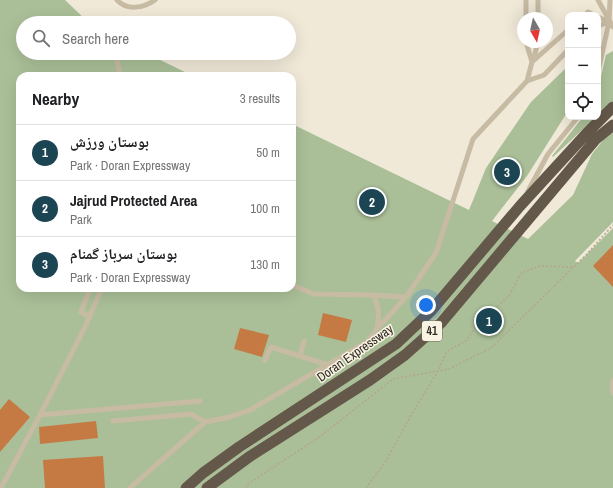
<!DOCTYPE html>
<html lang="en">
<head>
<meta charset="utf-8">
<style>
  :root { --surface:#fff; --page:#f2f2f2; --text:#202124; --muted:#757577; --line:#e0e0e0; --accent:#1c4554 }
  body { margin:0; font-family:"Archivo Narrow","Noto Naskh Arabic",sans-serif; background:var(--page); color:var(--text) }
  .controls { position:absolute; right:12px; top:12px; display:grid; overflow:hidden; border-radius:8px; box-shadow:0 4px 16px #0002 }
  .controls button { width:36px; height:36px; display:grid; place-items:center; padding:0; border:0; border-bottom:1px solid var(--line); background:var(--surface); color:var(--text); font:20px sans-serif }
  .compass { position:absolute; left:517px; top:12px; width:36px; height:36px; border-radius:50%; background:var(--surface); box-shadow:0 4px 16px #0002; rotate:171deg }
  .you { position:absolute; left:426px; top:305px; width:14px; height:14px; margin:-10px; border:3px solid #fff; border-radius:50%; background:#1a73e8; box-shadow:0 0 0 6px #1a73e833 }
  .badge { display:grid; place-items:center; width:26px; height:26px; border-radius:50%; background:var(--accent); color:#fff; font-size:13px; font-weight:700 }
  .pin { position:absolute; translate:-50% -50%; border:2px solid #fff; box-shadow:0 1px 4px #0006 }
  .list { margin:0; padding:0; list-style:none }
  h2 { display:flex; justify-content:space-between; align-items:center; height:52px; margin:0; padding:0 16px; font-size:17px }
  h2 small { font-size:13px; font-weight:400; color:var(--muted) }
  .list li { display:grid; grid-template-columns:26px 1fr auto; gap:12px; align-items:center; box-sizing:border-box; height:56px; padding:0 16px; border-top:1px solid var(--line) }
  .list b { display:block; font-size:15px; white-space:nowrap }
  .list p { margin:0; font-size:13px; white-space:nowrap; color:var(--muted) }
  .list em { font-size:13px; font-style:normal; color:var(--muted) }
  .icon { flex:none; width:22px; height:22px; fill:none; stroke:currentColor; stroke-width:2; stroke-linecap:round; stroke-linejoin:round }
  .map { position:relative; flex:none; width:613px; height:488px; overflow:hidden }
  .search { position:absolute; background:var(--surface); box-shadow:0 4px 16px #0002; left:16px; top:16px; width:280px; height:44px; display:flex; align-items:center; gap:10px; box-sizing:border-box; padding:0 14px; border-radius:22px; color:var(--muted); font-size:15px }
  .panel { position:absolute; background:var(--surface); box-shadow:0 4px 16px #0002; left:16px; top:72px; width:280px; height:220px; border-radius:12px }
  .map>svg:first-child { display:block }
  .green { fill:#aabf98 }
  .building { fill:#c47a42 }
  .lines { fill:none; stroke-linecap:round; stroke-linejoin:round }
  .path { stroke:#b3a58e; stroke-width:1.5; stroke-dasharray:2 2; stroke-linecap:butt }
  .service { stroke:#c8bba4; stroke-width:5 }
  .trunk { stroke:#64584a; stroke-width:11 }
  .labels { text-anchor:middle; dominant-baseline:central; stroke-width:3; stroke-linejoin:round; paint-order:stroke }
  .shield { fill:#f8f3e3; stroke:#6e685f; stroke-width:1 }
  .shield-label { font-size:12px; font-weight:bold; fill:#332d26 }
  .street-label { font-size:13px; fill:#332d26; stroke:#f8f3e3 }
</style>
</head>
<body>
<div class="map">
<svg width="613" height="488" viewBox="0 0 613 488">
  <rect width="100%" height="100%" fill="#f0e9d8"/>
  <!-- green -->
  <path class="green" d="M 0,0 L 65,0 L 89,23 L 23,23 L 23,53 L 146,53 L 193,76 L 20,76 L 20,288 L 292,288 L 292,124 L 469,210 L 486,168 L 531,102 L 568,66 L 568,111 L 527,176 L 492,221 L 528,239 L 573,195 L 592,154 L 604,139 L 613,132 L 613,222 L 575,261 L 578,263 L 613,228 L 613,488 L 0,488 Z
    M 613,51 L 613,101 L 598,115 L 598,89 L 606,55 Z
    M 583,117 L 596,117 L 553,157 L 552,156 Z"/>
  <!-- building -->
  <path class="building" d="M 613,245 L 613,287 L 593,266 Z
    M 323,313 L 352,320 L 346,342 L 318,335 Z
    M 240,328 L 269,335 L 262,357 L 234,349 Z
    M 9,399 L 30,417 L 0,452 L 0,410 Z
    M 96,421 L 98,438 L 40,444 L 39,427 Z
    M 103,456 L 105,488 L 45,488 L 43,460 Z"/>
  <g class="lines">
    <!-- path -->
    <path class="path" d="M 246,488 L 248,484 L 318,438 L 393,379 L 449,369 L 491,348 L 586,255 L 613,225
      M 366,488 L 384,464 L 413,412 L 438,371 L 447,351 L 466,341 L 479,322 L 509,296 L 521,273 L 540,266 L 572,267"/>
    <!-- service -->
    <path class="service" d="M 117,0 C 127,11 144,8 155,0
      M 598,0 L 613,27
      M 585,15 L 588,12 L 594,15
      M 598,17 L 609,22
      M 526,18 L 526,0
      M 538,18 L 538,0
      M 598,26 L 609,22 L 610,21
      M 568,30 L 532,62 L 527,81 L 544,75 L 568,50
      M 526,42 L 532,62
      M 116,53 L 120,76
      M 533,61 L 538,42
      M 598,72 L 609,22 L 610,0
      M 528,191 L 548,154 L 578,117
      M 292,285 L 314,294 L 370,295 L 406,297 L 436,253 L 473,139 L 527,81
      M 373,295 C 380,308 379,315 377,329
      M 90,317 L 81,312 L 90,288
      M 300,356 L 304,341
      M 265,360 L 271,347 L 328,365
      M 613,381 L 612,389 L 613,393
      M 40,415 L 200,401
      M 113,421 L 191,414 L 205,422
      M 1,488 L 40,415 L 85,327 L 102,288
      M 130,488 L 205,422 L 230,417 L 250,410 L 368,341 L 377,329 L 406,297"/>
    <!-- trunk -->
    <path class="trunk" d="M 186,488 L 203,473 L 239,447 L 396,344 L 431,311 L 520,206 L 587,133 L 613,107
      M 207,488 L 249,457 L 370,380 L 405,355 L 441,323 L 596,139 L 613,125"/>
  </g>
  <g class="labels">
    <!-- shield labels -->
    <rect class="shield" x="422" y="321" width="20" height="20" rx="3"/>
    <g class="shield-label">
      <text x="432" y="331">41</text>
    </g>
    <!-- street labels -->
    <g class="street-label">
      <text transform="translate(355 353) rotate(-35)">Doran Expressway</text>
    </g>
  </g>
</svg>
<div class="controls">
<button>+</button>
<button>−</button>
<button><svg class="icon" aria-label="locate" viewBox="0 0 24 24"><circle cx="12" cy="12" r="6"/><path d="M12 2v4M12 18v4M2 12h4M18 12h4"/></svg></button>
</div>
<svg class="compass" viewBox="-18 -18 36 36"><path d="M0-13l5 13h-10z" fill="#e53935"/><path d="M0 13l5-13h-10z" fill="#757577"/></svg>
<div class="you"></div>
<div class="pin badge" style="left:489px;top:321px">1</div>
<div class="pin badge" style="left:372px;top:202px">2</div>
<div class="pin badge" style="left:507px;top:172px">3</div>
<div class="search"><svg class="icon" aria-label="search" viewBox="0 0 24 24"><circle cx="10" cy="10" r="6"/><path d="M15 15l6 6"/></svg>Search here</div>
<section class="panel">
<h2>Nearby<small>3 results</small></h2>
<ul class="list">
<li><span class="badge">1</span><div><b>بوستان ورزش</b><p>Park · Doran Expressway</p></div><em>50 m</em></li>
<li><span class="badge">2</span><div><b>Jajrud Protected Area</b><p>Park</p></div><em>100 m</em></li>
<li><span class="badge">3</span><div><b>بوستان سرباز گمنام</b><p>Park · Doran Expressway</p></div><em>130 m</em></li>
</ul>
</section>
</div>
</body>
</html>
